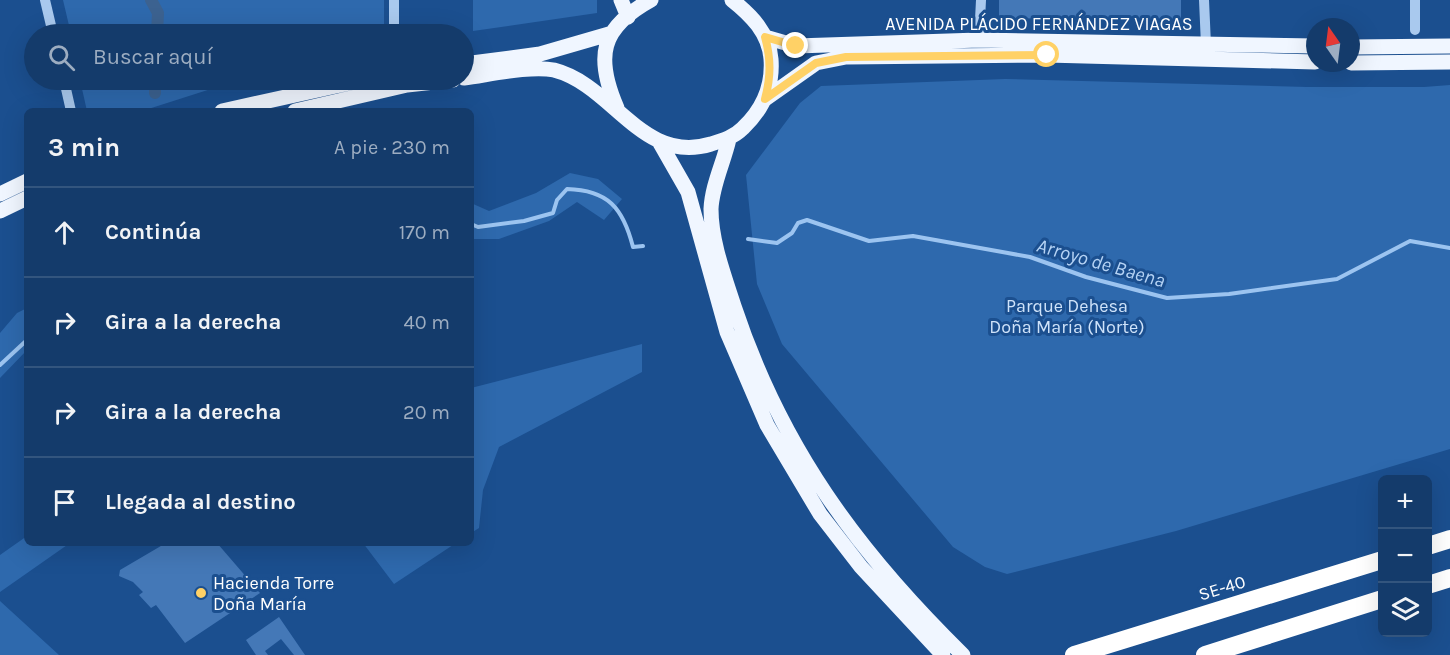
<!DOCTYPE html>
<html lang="es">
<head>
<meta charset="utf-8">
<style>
  :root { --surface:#143b6b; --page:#1d4271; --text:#f1f3f6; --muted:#9dadc1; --line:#33557e }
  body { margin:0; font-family:Karla,sans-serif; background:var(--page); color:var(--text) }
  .controls { position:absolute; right:18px; bottom:18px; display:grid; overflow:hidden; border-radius:9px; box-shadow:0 6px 24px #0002 }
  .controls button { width:54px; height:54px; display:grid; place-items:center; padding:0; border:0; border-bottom:2px solid var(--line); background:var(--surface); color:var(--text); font:30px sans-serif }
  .compass { position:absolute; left:1306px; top:18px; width:54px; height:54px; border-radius:50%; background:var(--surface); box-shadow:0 6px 24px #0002; rotate:346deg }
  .stop { position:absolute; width:18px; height:18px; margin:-14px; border:4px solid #ffd166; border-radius:50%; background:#fff }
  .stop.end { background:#ffd166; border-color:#fff; box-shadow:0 2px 6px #0008 }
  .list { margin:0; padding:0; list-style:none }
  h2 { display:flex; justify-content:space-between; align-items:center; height:78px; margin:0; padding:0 24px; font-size:26px }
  h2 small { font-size:20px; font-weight:400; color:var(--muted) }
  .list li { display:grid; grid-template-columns:39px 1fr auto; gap:18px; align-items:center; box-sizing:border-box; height:90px; padding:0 24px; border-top:2px solid var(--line) }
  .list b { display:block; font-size:22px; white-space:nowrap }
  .list em { font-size:20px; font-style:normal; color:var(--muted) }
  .icon { flex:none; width:33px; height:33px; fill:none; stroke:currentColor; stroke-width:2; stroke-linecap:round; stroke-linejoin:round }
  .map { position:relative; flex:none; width:1450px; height:655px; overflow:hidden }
  .search { position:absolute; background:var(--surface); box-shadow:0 6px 24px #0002; left:24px; top:24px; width:450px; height:66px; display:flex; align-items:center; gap:15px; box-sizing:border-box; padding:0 21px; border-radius:33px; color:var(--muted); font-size:22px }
  .panel { position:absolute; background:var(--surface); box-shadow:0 6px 24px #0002; left:24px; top:108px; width:450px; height:438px; border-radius:9px }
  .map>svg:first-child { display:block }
  .green { fill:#2e69ad }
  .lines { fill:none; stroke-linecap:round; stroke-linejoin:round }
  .stream { stroke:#9cc4f0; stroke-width:4 }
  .canal { stroke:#3c6290; stroke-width:12 }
  .building { fill:#4478b7 }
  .minor { stroke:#a9c9ee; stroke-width:10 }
  .major { stroke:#f0f6ff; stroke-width:15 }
  .highway { stroke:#fff; stroke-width:18 }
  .route { stroke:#ffd166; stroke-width:8 }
  .poi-dot { fill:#ffd166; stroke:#1b4f8f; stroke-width:2 }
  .labels { text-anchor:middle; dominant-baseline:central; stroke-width:6; stroke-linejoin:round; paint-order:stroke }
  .street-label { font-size:18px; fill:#fff; stroke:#1b4f8f }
  .park-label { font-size:18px; fill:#cfe3fa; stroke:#1b4f8f }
  .poi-label { font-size:18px; fill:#fff; stroke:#1b4f8f; text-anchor:start }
  .water-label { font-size:20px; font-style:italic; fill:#b5d3f5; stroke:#1b4f8f }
</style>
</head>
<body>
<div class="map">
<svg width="1450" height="655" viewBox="0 0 1450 655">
  <rect width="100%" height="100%" fill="#1b4f8f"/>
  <!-- green -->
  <path class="green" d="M 63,0 L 384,0 L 384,34 L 71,34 Z
    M 473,0 L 597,0 L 597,13 L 473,31 Z
    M 1005,79 L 1307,87 L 1424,87 L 1450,85 L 1450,449 L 1176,531 L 1007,574 L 985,567 L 953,547 L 782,344 L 757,284 L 746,175 L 800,103 L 821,86 Z
    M 80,80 L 239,80 L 142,111 L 87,111 Z
    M 570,173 L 598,179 L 622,199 L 604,220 L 577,202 L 549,221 L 499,239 L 471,239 L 471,203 L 489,211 L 536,193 Z
    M 27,308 L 27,350 L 0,378 L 0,333 L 17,313 Z
    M 642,344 L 642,372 L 499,447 L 483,490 L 479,528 L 471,533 L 471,388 Z
    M 27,536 L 27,543 L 70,543 L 0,592 L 0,555 Z
    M 363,543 L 456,543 L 394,584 Z
    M 0,601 L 59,655 L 0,655 Z"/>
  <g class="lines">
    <!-- stream -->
    <path class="stream" d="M 471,224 L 478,227 L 524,221 L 553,213 L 557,200 L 567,189 C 608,190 623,208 633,247 L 643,246
      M 748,239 L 777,243 L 792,233 L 798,223 L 807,220 L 869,241 L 913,236 L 1030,257 L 1086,277 L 1167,298 L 1229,294 L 1337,279 L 1410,241 L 1450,248
      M 0,365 L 27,340"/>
    <!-- canal -->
    <path class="canal" d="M 151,0 L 158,13 L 157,34
      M 155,93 L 155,80"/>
  </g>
  <!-- building -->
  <path class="building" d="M 999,0 L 1181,0 L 1181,20 L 999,18 Z
    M 166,543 L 217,543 L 260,593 L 185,643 L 156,605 L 151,608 L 139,595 L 143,592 L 133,582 L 119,576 L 120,570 Z
    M 279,617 L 305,655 L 294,655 L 281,639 L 265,651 L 268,655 L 256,655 L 246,640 Z"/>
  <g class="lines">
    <!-- minor -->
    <path class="minor" d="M 45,0 L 53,34
      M 394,0 L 394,34
      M 1204,0 L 1206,45
      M 1415,30 L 1415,0
      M 979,40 L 981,0
      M 64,80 L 71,111"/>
    <!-- major -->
    <path class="major" d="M 621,0 L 628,17
      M 765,37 L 796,46 L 979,40 L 1315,46
      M 1351,47 L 1450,46
      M 1351,63 L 1450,62
      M 464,64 L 540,54 L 609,34
      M 464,78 C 488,75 531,65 554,70 C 613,85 642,165 711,144 C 724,140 734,137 743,128 C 763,109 773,86 771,59 C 769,33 751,15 732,0
      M 765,99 L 816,63 L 846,57 L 1047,55 L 1315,62
      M 617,108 C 595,57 600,28 651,0
      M 222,111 L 363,80
      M 295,111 L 407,85 L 453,80
      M 729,139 C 724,162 712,185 711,209 C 711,241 724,275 734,306 C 781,448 857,551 963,655
      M 660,143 L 688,192 L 727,332 L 767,425 L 820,514 L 861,567 L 943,655
      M 0,194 L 27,181
      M 0,211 L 27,198"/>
    <!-- highway -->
    <path class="highway" d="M 1428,546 L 1450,539
      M 1428,585 L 1450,578
      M 1074,655 L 1382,560
      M 1205,655 L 1382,599"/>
  </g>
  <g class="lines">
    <!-- route -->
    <path class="route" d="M 796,46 L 765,37 C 771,59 771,76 765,99 L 816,63 L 846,57 L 1047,55"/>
  </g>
  <!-- markers -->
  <circle class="poi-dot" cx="201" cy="593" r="6"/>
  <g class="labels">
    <!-- street labels -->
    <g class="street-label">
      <text x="1039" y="24">AVENIDA PLÁCIDO FERNÁNDEZ VIAGAS</text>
      <text transform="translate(1222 588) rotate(-17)">SE-40</text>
    </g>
    <!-- park labels -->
    <g class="park-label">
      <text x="1067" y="306">Parque Dehesa<tspan x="1067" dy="21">Doña María (Norte)</tspan></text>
    </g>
    <!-- poi labels -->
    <g class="poi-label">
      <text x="213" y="583">Hacienda Torre<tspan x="213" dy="21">Doña María</tspan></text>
    </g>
    <!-- water labels -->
    <g class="water-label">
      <text transform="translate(1101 263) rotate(16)">Arroyo de Baena</text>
    </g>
  </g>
</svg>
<div class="controls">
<button>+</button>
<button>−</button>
<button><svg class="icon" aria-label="layers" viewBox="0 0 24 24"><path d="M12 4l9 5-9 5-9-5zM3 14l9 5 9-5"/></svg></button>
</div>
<svg class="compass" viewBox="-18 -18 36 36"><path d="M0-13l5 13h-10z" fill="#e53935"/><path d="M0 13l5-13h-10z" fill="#9dadc1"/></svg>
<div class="stop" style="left:1047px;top:55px"></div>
<div class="stop end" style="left:796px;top:46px"></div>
<div class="search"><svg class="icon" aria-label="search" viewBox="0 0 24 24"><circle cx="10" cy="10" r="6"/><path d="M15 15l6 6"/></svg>Buscar aquí</div>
<section class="panel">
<h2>3 min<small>A pie · 230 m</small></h2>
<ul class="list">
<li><svg class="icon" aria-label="ahead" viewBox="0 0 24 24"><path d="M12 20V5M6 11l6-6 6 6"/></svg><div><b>Continúa</b></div><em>170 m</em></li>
<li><svg class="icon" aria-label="right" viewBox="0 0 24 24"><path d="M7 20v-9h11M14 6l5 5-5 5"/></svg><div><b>Gira a la derecha</b></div><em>40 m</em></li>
<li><svg class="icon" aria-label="right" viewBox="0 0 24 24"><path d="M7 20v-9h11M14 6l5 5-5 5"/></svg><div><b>Gira a la derecha</b></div><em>20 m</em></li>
<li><svg class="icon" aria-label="arrive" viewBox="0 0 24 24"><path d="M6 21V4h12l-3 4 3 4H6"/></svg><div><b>Llegada al destino</b></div></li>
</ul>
</section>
</div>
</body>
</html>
